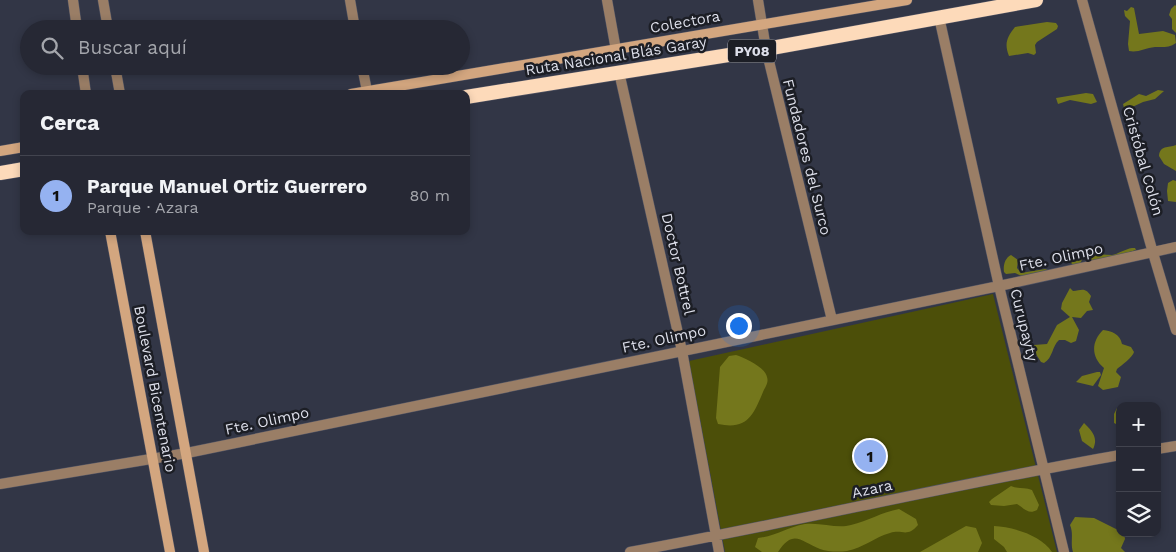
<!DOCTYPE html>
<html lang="es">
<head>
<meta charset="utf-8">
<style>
  :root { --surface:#262834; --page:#2e303c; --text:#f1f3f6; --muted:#a4a6ac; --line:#42444f; --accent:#95b2f1 }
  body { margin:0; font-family:"Work Sans",sans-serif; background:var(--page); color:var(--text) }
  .controls { position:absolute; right:15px; bottom:15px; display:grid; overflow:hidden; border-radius:10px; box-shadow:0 2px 8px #0003 }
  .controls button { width:45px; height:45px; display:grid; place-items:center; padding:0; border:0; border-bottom:1px solid var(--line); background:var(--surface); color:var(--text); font:25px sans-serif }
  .you { position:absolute; left:738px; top:325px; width:18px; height:18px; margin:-12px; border:4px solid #fff; border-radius:50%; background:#1a73e8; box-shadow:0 0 0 8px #1a73e833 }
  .badge { display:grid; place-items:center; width:32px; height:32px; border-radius:50%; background:var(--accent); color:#111; font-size:16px; font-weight:700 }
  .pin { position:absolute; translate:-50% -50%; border:2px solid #fff; box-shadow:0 1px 5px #0006 }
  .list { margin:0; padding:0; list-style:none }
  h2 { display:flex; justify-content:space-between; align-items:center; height:65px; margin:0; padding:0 20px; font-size:21px }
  h2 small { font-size:16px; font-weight:400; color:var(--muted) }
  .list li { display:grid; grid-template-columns:32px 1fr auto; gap:15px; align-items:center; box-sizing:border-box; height:80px; padding:0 20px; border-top:1px solid var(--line) }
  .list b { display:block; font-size:19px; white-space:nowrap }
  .list p { margin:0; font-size:16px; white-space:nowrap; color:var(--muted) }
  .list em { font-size:16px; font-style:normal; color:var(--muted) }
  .icon { flex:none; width:28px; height:28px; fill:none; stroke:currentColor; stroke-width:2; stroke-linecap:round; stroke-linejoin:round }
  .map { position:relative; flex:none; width:1176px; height:552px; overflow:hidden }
  .search { position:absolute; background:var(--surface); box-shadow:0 2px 8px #0003; left:20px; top:20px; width:450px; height:55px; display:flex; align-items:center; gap:12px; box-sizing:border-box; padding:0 18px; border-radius:28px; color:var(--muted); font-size:19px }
  .panel { position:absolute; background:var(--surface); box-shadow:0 2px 8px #0003; left:20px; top:90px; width:450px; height:145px; border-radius:10px }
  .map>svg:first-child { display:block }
  .green { fill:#4c4f09 }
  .forest { fill:#74771c }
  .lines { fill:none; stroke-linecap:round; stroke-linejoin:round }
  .minor-casing { stroke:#515464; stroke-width:11 }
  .tertiary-casing { stroke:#515464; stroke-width:11 }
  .secondary-casing { stroke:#515464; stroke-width:11 }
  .trunk-casing { stroke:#515464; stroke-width:15 }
  .minor { stroke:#9a7e66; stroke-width:10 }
  .tertiary { stroke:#9a7e66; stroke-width:10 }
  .secondary { stroke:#d3a67f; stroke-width:10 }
  .trunk { stroke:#fddaba; stroke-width:14 }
  .labels { text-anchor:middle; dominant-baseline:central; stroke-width:5; stroke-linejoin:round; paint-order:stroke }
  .shield { fill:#1c1e25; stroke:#a3a5af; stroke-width:1 }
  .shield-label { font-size:14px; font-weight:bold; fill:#dddfea }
  .street-label { font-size:15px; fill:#dddfea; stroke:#1c1e25 }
</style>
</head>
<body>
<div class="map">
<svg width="1176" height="552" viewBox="0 0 1176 552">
  <rect width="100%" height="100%" fill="#323646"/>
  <!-- green -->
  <path class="green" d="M 993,294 L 1057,552 L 725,552 L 689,361 Z"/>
  <!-- forest -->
  <path class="forest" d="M 1175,5 L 1176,6 L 1176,33 L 1172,29 L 1172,19 L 1169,15 L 1171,9 Z
    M 1131,7 L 1134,8 L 1139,34 L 1163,31 L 1175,35 L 1176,43 C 1169,48 1162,47 1155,47 C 1145,48 1138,53 1129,51 L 1128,44 L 1130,21 L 1125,16 L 1124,10 L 1127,11 Z
    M 1047,22 L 1056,23 L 1058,26 L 1057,29 L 1037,42 L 1035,45 L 1036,53 L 1034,55 L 1028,53 L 1009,56 C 1004,44 1007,37 1015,27 Z
    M 1158,90 L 1164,91 L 1155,99 L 1143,102 L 1126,110 L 1124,108 L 1123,104 L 1139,94 L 1146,96 Z
    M 1086,93 L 1093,94 L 1097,102 L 1091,104 L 1070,100 L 1058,104 L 1056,98 Z
    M 1176,145 L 1176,171 L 1164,164 L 1159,156 C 1160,145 1168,148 1176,145 Z
    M 1173,180 L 1176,181 L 1176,202 L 1168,201 L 1167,191 L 1168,183 Z
    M 1132,248 L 1135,248 L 1136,250 L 1092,263 L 1090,260 C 1097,252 1104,255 1112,255 C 1118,254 1125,249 1132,248 Z
    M 1070,249 L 1079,252 L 1083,256 L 1080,265 L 1075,266 L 1067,260 L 1066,251 Z
    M 1011,255 L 1018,260 L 1017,268 L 1021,273 L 1045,269 L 1048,270 L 1024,277 L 1015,273 L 1006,274 L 1004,272 C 1003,265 1005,258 1011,255 Z
    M 1070,288 L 1073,291 C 1082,290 1085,287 1091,296 L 1089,302 L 1093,310 L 1087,311 L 1081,318 L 1072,317 L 1079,330 L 1076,341 L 1071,343 L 1065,340 L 1059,340 C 1052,346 1053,358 1044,363 L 1041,362 L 1032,348 L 1034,345 L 1047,344 L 1057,325 L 1070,317 L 1061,309 L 1062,303 Z
    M 1103,330 C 1112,331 1120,334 1122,344 L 1131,347 L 1134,352 C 1133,357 1121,366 1117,369 L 1116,372 L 1121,377 L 1118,387 L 1103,390 L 1098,386 L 1104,368 C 1091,357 1091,342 1103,330 Z
    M 736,355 C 745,358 765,367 767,377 C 769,383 765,387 763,392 C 753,416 747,430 718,424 L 716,418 L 720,367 L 729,356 Z
    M 1097,372 L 1100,372 L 1101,375 L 1093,386 L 1076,382 L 1082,376 Z
    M 1117,408 L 1120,408 L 1120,426 L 1114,423 L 1114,414 Z
    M 1084,423 C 1091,430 1099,437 1093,449 L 1082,441 L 1079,430 Z
    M 1011,486 C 1018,489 1025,487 1032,490 L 1039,505 L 1037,510 C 1028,515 1024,508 1017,504 L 1004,506 L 991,505 L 989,502 L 992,499 Z
    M 899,509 L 916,519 L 918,525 C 907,538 903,529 890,533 C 875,537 863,548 847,551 C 839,552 828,552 820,549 C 801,542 794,528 778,552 L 762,552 L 755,547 L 758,538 C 777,536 787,527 805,524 C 821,522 837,529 851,525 C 868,521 882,512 899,509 Z
    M 1075,517 L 1094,518 L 1120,531 L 1120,533 L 1124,533 L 1125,539 L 1121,548 L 1125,552 L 1073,552 C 1070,543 1074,534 1070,525 Z
    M 966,526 L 976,528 L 982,543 L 978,552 L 920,552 Z
    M 994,526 C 1013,527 1041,535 1052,552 L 1007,552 L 1004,547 L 994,539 Z"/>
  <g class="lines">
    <defs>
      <path id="minor" d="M 350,0 L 355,29
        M 607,0 L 616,50
        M 758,0 L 766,49 L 832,320
        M 1082,0 L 1153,253 L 1176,330
        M 939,17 L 999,286 L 1064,552
        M 362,66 L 367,91
        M 619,72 L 682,351 L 719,552
        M 1157,449 L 1176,446
        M 0,484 L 187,453 L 999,286 L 1176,247
        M 630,552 C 794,522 956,484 1120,455"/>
      <path id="tertiary" d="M 73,0 L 77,29
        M 103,0 L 108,29
        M 82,66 L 86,94
        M 115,66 L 120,94"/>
      <path id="secondary" d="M 351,94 L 907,0
        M 0,151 L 24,147
        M 110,231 L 170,552
        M 145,231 L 204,552"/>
      <path id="trunk" d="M 466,97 L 766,49 L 1036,0
        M 0,173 L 24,169"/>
    </defs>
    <!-- minor casing -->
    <use href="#minor" class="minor-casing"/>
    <!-- tertiary casing -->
    <use href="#tertiary" class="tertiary-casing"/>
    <!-- secondary casing -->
    <use href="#secondary" class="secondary-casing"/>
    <!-- trunk casing -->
    <use href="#trunk" class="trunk-casing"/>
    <!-- minor -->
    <use href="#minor" class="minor"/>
    <!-- tertiary -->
    <use href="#tertiary" class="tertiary"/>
    <!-- secondary -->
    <use href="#secondary" class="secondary"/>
    <!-- trunk -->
    <use href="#trunk" class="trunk"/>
  </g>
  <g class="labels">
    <!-- shield labels -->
    <rect class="shield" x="728" y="39.5" width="48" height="23" rx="4"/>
    <g class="shield-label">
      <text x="752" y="51">PY08</text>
    </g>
    <!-- street labels -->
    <g class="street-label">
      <text transform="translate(685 22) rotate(-10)">Colectora</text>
      <text transform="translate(616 56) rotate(-9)">Ruta Nacional Blás Garay</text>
      <text transform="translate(807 157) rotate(76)">Fundadores del Surco</text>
      <text transform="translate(1143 161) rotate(74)">Cristóbal Colón</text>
      <text transform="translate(1061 257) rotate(-12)">Fte. Olimpo</text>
      <text transform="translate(678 264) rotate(77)">Doctor Bottrel</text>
      <text transform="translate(1024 325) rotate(76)">Curupayty</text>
      <text transform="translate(664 339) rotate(-12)">Fte. Olimpo</text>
      <text transform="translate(155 389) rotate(79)">Boulevard Bicentenario</text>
      <text transform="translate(267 421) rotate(-12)">Fte. Olimpo</text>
      <text transform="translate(872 489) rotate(-12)">Azara</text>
    </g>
  </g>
</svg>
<div class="controls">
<button>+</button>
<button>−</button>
<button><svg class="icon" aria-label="layers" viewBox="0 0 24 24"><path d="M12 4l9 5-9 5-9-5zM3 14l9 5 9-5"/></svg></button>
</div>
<div class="you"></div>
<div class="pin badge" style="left:870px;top:456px">1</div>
<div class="search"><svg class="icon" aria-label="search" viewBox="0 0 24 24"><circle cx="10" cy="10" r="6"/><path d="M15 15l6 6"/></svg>Buscar aquí</div>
<section class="panel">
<h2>Cerca<small></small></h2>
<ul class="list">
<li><span class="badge">1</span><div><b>Parque Manuel Ortiz Guerrero</b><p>Parque · Azara</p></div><em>80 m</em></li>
</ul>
</section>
</div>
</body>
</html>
